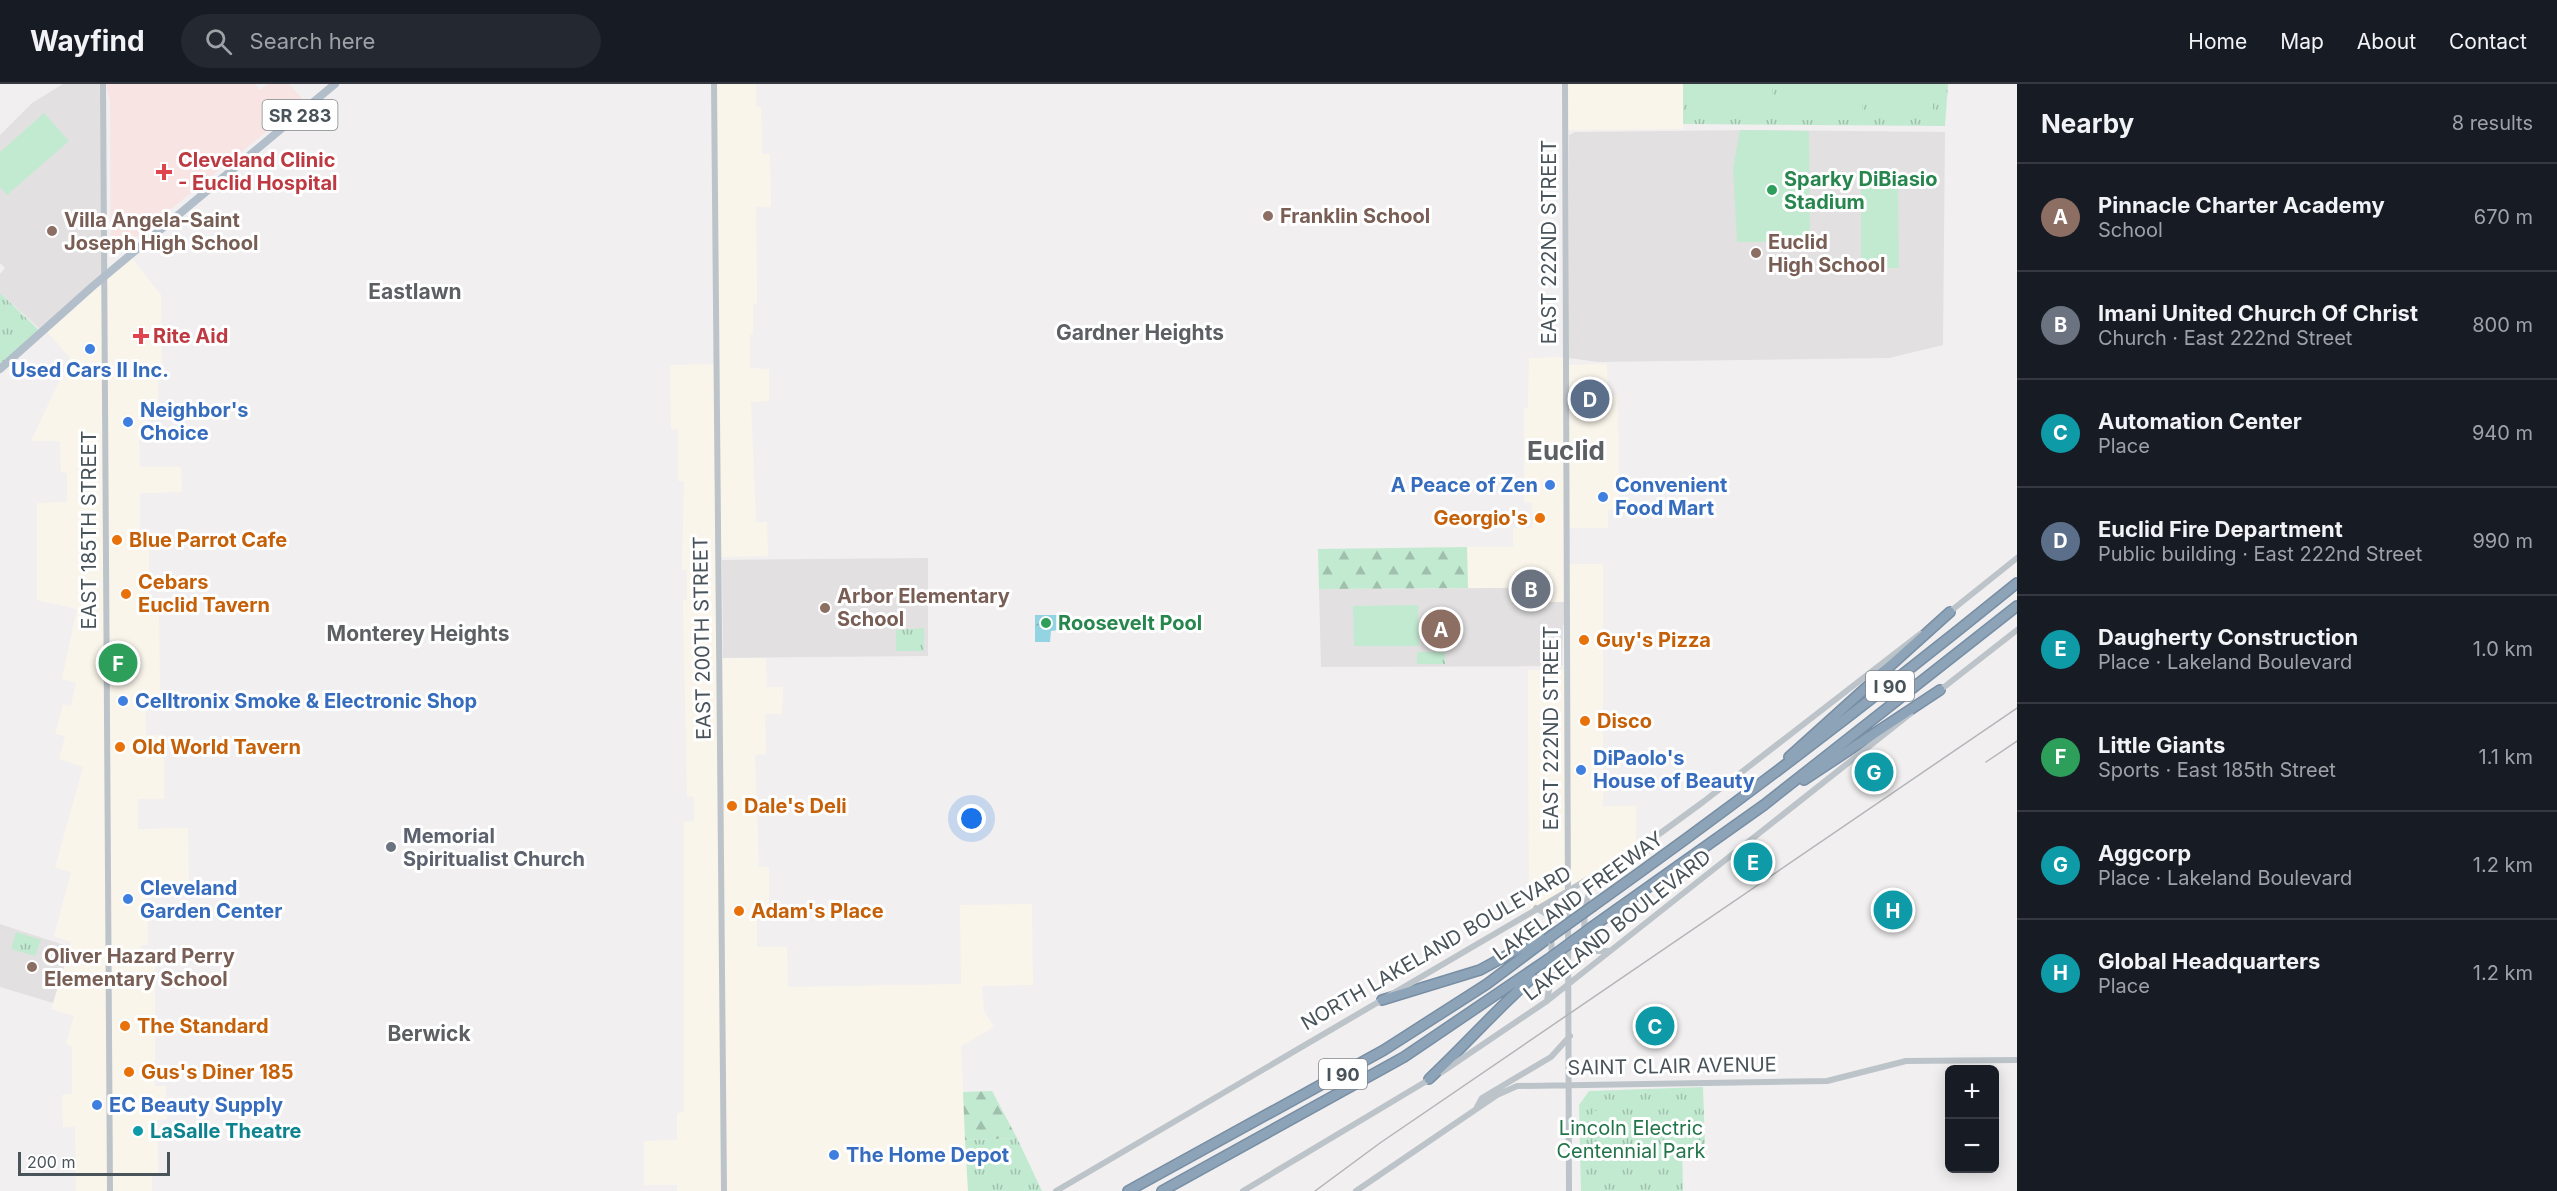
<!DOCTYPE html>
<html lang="en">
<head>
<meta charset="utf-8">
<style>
  :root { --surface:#171b24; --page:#242831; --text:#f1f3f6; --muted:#9ea1a6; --line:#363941; --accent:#d93025 }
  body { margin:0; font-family:Inter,sans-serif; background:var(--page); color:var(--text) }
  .controls { position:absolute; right:18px; bottom:18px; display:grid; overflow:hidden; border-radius:9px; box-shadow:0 3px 15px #0003 }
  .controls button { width:54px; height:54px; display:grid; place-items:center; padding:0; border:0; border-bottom:2px solid var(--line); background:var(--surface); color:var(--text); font:30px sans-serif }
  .scale { position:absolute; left:18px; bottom:15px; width:152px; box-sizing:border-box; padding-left:6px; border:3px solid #49535a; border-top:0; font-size:16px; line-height:21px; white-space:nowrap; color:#49535a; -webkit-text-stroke:4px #fff; paint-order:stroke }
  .you { position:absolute; left:972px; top:735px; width:21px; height:21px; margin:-15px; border:4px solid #fff; border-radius:50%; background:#1a73e8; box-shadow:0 0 0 9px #1a73e833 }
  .badge { display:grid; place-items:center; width:39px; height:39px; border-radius:50%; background:var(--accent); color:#fff; font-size:20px; font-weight:700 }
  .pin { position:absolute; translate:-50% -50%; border:3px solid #fff; box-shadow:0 2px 6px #0006 }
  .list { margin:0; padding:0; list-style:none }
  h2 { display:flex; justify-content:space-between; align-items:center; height:78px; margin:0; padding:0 24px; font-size:26px }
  h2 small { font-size:20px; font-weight:400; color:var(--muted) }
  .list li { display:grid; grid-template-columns:39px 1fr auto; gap:18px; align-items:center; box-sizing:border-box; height:108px; padding:0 24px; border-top:2px solid var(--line) }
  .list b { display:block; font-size:22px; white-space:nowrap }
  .list p { margin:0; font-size:20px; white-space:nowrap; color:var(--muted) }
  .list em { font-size:20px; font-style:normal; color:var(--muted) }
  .icon { flex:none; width:33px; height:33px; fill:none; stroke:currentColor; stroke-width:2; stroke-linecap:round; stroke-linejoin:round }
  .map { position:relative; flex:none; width:2017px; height:1107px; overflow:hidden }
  header { display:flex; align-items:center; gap:36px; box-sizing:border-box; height:84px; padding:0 30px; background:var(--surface); border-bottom:2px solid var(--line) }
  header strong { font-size:28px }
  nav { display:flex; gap:33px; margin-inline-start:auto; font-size:21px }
  .search { width:420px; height:54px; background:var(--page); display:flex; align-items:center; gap:15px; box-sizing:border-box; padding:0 21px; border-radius:33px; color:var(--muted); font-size:22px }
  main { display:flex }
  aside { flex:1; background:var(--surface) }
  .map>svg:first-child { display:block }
  .commercial { fill:#faf5eb }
  .education { fill:#e2e0e0 }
  .medical { fill:#f8e4e2 }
  .grass { fill:url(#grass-tufts) }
  .forest { fill:url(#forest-firs) }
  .garden { fill:#c2ead1 }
  .water { fill:url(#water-ripples) }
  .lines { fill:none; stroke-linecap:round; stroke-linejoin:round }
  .highway-casing { stroke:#788ea4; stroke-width:12 }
  .minor { stroke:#bcc4ca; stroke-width:6 }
  .major { stroke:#b2bfcb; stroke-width:8 }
  .highway { stroke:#8ca3b8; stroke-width:9 }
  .rail { stroke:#b2b5b9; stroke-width:1.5 }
  .highway-bridge-casing { stroke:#788ea4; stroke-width:12; stroke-linecap:butt }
  .highway-bridge { stroke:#8ca3b8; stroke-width:9 }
  .health-dot { fill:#e0444e; stroke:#fff; stroke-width:2 }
  .leisure-dot { fill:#2e9e5b; stroke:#fff; stroke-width:2 }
  .education-dot { fill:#8d6e63; stroke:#fff; stroke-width:2 }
  .shop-dot { fill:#3f7fe0; stroke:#fff; stroke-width:2 }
  .food-dot { fill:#e8710a; stroke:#fff; stroke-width:2 }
  .worship-dot { fill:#6b7280; stroke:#fff; stroke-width:2 }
  .culture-dot { fill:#0f9aa8; stroke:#fff; stroke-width:2 }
  .labels { text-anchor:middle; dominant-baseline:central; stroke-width:6; stroke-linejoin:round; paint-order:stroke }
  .shield { fill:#fff; stroke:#80878c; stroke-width:1.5 }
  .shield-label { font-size:18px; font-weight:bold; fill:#49535a }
  .health-label { font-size:20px; font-weight:bold; fill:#be3a42; stroke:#fff; text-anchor:start }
  .leisure-label { font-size:20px; font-weight:bold; fill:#27864d; stroke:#fff; text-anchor:start }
  .education-label { font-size:20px; font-weight:bold; fill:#785e54; stroke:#fff; text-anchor:start }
  .street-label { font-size:20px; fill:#49535a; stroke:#fff }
  .shop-label { font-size:20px; font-weight:bold; fill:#366cbe; stroke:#fff; text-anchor:start }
  .food-label { font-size:20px; font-weight:bold; fill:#c56008; stroke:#fff; text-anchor:start }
  .worship-label { font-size:20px; font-weight:bold; fill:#5b616d; stroke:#fff; text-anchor:start }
  .park-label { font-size:20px; fill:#227449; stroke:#fff }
  .culture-label { font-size:20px; font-weight:bold; fill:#0d838f; stroke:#fff; text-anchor:start }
  .neighbourhood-label { font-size:21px; font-weight:bold; fill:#5c6063; stroke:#fff }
  .district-label { font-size:26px; font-weight:bold; fill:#5c6063; stroke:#fff }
</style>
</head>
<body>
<header>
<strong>Wayfind</strong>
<div class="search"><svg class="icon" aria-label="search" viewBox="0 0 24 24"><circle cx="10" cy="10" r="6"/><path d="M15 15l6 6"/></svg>Search here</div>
<nav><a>Home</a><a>Map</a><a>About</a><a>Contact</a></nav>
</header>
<main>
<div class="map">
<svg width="2017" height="1107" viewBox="0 0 2017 1107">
  <defs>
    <pattern id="grass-tufts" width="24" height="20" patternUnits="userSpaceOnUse" patternTransform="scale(1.5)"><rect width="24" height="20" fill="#c2ead1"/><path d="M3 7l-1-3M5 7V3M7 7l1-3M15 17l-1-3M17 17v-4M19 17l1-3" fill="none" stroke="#a0c0ad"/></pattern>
    <pattern id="forest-firs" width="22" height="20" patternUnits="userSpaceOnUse" patternTransform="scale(1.5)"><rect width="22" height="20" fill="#c2ead1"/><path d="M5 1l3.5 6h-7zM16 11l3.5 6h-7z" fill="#a0c0ad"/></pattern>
    <pattern id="water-ripples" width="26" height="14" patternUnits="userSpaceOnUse" patternTransform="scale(1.5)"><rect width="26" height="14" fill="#94d4e2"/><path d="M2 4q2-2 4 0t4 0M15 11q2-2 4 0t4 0" fill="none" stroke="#7bafba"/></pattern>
  </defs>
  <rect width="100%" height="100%" fill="#f1efef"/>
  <!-- commercial -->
  <path class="commercial" d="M 714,0 L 756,0 L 756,23 L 761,23 L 762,70 L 770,70 L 771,123 L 756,123 L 757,219 L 753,220 L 753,250 L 750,251 L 750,284 L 769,285 L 769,317 L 751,318 L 756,438 L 767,438 L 768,472 L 718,473 L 719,574 L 766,574 L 767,603 L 783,603 L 782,630 L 765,630 L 766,670 L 755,671 L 759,783 L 769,783 L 769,834 L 757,835 L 757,863 L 787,863 L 788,903 L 961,900 L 960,821 L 1032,820 L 1033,901 L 982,902 L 984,927 L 994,943 L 961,962 L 968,1107 L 677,1107 L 677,1101 L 644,1101 L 644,1057 L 677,1056 L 677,1029 L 684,1028 L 684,738 L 694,737 L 694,713 L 687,712 L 683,517 L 687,516 L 687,486 L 682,486 L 684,397 L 678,397 L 678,346 L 671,345 L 670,281 L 716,280 Z
    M 1565,0 L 1683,0 L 1683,45 L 1565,46 Z
    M 131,173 L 161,211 L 162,287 L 158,287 L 158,323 L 149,324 L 149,353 L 139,354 L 140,383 L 181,383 L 182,408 L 140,409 L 140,463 L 149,463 L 149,517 L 159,517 L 160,614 L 145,614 L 146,651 L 164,651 L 164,715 L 138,715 L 138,745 L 188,744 L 189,803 L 147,804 L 148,861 L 141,861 L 141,877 L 155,877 L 155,1002 L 166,1002 L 167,1035 L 157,1036 L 158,1092 L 152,1092 L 152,1107 L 76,1107 L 75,1043 L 63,1043 L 62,1011 L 72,1010 L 72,962 L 66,960 L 74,932 L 51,925 L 71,858 L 54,852 L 71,788 L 55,784 L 83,683 L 59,675 L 65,652 L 55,650 L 63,620 L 71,622 L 76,599 L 62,595 L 77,525 L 37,516 L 37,419 L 67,418 L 67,389 L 61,388 L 60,357 L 31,357 L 70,274 L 45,245 Z
    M 1566,273 L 1567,281 L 1607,280 L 1608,311 L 1618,312 L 1619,425 L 1608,426 L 1608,444 L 1567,444 L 1568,480 L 1603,480 L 1603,722 L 1636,722 L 1636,767 L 1529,828 L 1528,586 L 1568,585 L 1567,518 L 1511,518 L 1510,504 L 1468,504 L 1467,463 L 1513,463 L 1513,444 L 1533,444 L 1532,419 L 1524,418 L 1524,324 L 1528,324 L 1529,274 Z"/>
  <!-- education -->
  <path class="education" d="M 63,0 L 103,0 L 104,194 L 42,247 L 0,209 L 0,190 L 5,184 L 0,179 L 0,51 L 32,19 Z
    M 1755,46 L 1945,48 L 1943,261 L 1889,274 L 1598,278 L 1569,274 L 1569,51 L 1575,48 Z
    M 928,474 L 928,572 L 723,574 L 722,476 Z
    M 1510,504 L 1511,518 L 1567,518 L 1567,540 L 1563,541 L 1562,582 L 1321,583 L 1319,505 Z
    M 0,840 L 70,863 L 53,919 L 0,903 Z"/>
  <!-- medical -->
  <path class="medical" d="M 106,0 L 255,0 L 260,6 L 268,0 L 289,0 L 304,17 L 114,171 L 111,167 L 110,17 Z"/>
  <!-- grass -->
  <path class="grass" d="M 1683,0 L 1948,0 L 1945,42 L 1683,40 Z
    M 0,209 L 41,248 L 0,285 Z
    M 924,544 L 924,567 L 896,567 L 896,546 Z
    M 1417,568 L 1445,568 L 1445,580 L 1417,580 Z
    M 16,848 L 41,856 L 35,872 L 11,865 Z
    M 1703,1003 L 1705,1062 L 1682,1063 L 1683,1107 L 1581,1107 L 1579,1021 L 1589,1007 Z
    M 1017,1054 L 1042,1107 L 968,1107 L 965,1056 Z"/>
  <!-- forest -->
  <path class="forest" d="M 1467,463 L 1468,504 L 1319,505 L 1318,465 Z
    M 992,1007 L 1017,1054 L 965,1056 L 963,1008 Z"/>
  <!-- garden -->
  <path class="garden" d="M 1691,0 L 1772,0 L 1772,35 L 1695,35 L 1691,31 Z
    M 1784,0 L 1862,0 L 1862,36 L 1784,36 Z
    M 1872,0 L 1933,0 L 1933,34 L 1874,34 Z
    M 44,29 L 69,57 L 7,111 L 0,103 L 0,68 Z
    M 1740,46 L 1809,47 L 1810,158 L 1737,158 L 1733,84 Z
    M 1861,101 L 1898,101 L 1899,184 L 1861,184 Z
    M 1418,521 L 1419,562 L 1354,562 L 1353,522 Z
    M 1612,1026 L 1613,1044 L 1594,1045 L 1594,1027 Z"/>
  <!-- water -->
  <path class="water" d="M 1035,531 L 1057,531 L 1058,546 L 1051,547 L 1050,558 L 1035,558 Z"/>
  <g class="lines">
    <defs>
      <path id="highway" d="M 1789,673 L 1950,528
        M 1804,696 L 1940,606
        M 1593,822 C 1738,719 1879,611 2017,499
        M 1592,843 L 1764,721 L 2017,522
        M 1382,916 L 1480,886 L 1548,849
        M 1429,995 C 1464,962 1496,926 1532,894
        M 1128,1107 L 1384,966 L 1487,900 L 1547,855
        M 1162,1107 L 1404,973 L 1547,876"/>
    </defs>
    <!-- highway casing -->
    <use href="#highway" class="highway-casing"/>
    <!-- minor -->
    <path class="minor" d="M 103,0 L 110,1107
      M 714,0 L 724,1107
      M 1565,0 L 1569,1107
      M 1947,530 L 2017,474
      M 1939,607 L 2017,546
      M 1596,791 C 1587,808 1577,853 1592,867 L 1609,867
      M 1536,824 L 1548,831 L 1551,837 L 1552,887 L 1547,917
      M 1442,988 L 1547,917 L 1910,630
      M 1477,1023 L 1482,1014 L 1551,973 L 1570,952
      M 1056,1107 L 1636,767 L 1703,718 L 1920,550
      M 1243,1107 L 1430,995
      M 1356,1107 L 1497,1011 L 1517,1002 L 1827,997 L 1906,977 L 2017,976"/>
    <!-- major -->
    <path class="major" d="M 0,285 L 93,202 L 335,0"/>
    <!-- highway -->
    <use href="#highway" class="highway"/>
    <!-- rail -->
    <path class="rail" d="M 1986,678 L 2017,657
      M 1315,1107 L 1380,1059 L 2017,624"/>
    <defs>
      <path id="highway-bridge" d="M 1547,855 L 1593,822
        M 1547,876 L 1592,843"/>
    </defs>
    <!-- highway-bridge casing -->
    <use href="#highway-bridge" class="highway-bridge-casing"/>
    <!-- highway-bridge -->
    <use href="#highway-bridge" class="highway-bridge"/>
  </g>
  <!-- markers -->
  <g class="health-dot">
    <path d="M161 79h6v6h6v6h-6v6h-6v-6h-6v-6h6z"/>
    <path d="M138 243h6v6h6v6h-6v6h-6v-6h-6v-6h6z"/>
  </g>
  <g class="leisure-dot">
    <circle cx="1772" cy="106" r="6"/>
    <circle cx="1046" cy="539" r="6"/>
  </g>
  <g class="education-dot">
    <circle cx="1268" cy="132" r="6"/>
    <circle cx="52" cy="147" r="6"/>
    <circle cx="1756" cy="169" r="6"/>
    <circle cx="825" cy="524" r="6"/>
    <circle cx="32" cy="883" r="6"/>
  </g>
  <g class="shop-dot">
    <circle cx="90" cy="265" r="6"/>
    <circle cx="128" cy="338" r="6"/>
    <circle cx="1550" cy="401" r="6"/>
    <circle cx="1603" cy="413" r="6"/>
    <circle cx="123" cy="617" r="6"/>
    <circle cx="1581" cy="686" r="6"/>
    <circle cx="128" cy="815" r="6"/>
    <circle cx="97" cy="1021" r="6"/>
    <circle cx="834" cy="1071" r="6"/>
  </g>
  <g class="food-dot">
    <circle cx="1540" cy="434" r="6"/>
    <circle cx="117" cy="456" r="6"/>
    <circle cx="126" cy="510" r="6"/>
    <circle cx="1584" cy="556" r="6"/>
    <circle cx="1585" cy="637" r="6"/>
    <circle cx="120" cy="663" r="6"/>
    <circle cx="732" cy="722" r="6"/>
    <circle cx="739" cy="827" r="6"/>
    <circle cx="125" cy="942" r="6"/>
    <circle cx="129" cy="988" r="6"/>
  </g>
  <circle class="worship-dot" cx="391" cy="763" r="6"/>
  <circle class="culture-dot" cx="138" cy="1047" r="6"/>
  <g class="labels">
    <!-- shield labels -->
    <g class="shield">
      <rect x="262.5" y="16" width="75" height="30" rx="4.5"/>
      <rect x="1866" y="587" width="48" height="30" rx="4.5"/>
      <rect x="1319" y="975" width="48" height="30" rx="4.5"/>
    </g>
    <g class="shield-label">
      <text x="300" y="31">SR 283</text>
      <text x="1890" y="602">I 90</text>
      <text x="1343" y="990">I 90</text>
    </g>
    <!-- health labels -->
    <g class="health-label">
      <text x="178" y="76">Cleveland Clinic<tspan x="178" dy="23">- Euclid Hospital</tspan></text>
      <text x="153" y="252">Rite Aid</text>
    </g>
    <!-- leisure labels -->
    <g class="leisure-label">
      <text x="1784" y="95">Sparky DiBiasio<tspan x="1784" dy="23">Stadium</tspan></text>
      <text x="1058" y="539">Roosevelt Pool</text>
    </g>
    <!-- education labels -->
    <g class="education-label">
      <text x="1280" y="132">Franklin School</text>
      <text x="64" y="136">Villa Angela-Saint<tspan x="64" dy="23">Joseph High School</tspan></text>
      <text x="1768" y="158">Euclid<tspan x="1768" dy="23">High School</tspan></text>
      <text x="837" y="512">Arbor Elementary<tspan x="837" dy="23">School</tspan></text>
      <text x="44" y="872">Oliver Hazard Perry<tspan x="44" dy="23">Elementary School</tspan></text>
    </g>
    <!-- street labels -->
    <g class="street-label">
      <text transform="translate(1549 158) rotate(-90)">EAST 222ND STREET</text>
      <text transform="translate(89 446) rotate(-90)">EAST 185TH STREET</text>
      <text transform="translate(702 554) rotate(-91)">EAST 200TH STREET</text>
      <text transform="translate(1551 644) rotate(-90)">EAST 222ND STREET</text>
      <text transform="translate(1578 812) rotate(-36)">LAKELAND FREEWAY</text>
      <text transform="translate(1617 841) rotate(-38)">LAKELAND BOULEVARD</text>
      <text transform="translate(1436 864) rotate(-30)">NORTH LAKELAND BOULEVARD</text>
      <text transform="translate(1672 982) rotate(-1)">SAINT CLAIR AVENUE</text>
    </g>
    <!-- shop labels -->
    <g class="shop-label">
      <text x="90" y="286" text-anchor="middle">Used Cars II Inc.</text>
      <text x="140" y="326">Neighbor's<tspan x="140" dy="23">Choice</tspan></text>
      <text x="1538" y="401" text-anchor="end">A Peace of Zen</text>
      <text x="1615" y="401">Convenient<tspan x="1615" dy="23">Food Mart</tspan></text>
      <text x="135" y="617">Celltronix Smoke &amp; Electronic Shop</text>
      <text x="1593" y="674">DiPaolo's<tspan x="1593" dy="23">House of Beauty</tspan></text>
      <text x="140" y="804">Cleveland<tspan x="140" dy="23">Garden Center</tspan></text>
      <text x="109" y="1021">EC Beauty Supply</text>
      <text x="846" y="1071">The Home Depot</text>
    </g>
    <!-- food labels -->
    <g class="food-label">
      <text x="1528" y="434" text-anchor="end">Georgio's</text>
      <text x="129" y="456">Blue Parrot Cafe</text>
      <text x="138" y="498">Cebars<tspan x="138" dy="23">Euclid Tavern</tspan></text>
      <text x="1596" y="556">Guy's Pizza</text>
      <text x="1597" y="637">Disco</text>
      <text x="132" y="663">Old World Tavern</text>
      <text x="744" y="722">Dale's Deli</text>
      <text x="751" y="827">Adam's Place</text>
      <text x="137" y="942">The Standard</text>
      <text x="141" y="988">Gus's Diner 185</text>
    </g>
    <!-- worship labels -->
    <g class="worship-label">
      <text x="403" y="752">Memorial<tspan x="403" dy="23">Spiritualist Church</tspan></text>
    </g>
    <!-- park labels -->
    <g class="park-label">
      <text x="1631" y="1044">Lincoln Electric<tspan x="1631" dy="23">Centennial Park</tspan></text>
    </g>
    <!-- culture labels -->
    <g class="culture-label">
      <text x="150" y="1047">LaSalle Theatre</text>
    </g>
    <!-- neighbourhood labels -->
    <g class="neighbourhood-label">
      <text x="415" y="207">Eastlawn</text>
      <text x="1140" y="248">Gardner Heights</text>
      <text x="418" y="549">Monterey Heights</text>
      <text x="429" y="949">Berwick</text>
    </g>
    <!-- district labels -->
    <g class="district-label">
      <text x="1566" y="366">Euclid</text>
    </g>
  </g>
</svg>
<div class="controls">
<button>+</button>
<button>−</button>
</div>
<div class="scale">200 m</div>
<div class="you"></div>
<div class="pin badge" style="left:1441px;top:545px;background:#8d6e63">A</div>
<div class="pin badge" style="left:1531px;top:505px;background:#6b7280">B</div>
<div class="pin badge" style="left:1655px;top:942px;background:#0f9aa8">C</div>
<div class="pin badge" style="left:1590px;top:315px;background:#5c6f8a">D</div>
<div class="pin badge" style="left:1753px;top:778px;background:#0f9aa8">E</div>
<div class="pin badge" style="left:118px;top:579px;background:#2e9e5b">F</div>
<div class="pin badge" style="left:1874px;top:688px;background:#0f9aa8">G</div>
<div class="pin badge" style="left:1893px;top:826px;background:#0f9aa8">H</div>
</div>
<aside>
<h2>Nearby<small>8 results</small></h2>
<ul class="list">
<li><span class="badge" style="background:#8d6e63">A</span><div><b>Pinnacle Charter Academy</b><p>School</p></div><em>670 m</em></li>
<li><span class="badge" style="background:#6b7280">B</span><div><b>Imani United Church Of Christ</b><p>Church · East 222nd Street</p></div><em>800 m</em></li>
<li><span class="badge" style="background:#0f9aa8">C</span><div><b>Automation Center</b><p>Place</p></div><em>940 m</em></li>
<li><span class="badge" style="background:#5c6f8a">D</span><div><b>Euclid Fire Department</b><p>Public building · East 222nd Street</p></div><em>990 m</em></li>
<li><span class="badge" style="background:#0f9aa8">E</span><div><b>Daugherty Construction</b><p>Place · Lakeland Boulevard</p></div><em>1.0 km</em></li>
<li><span class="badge" style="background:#2e9e5b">F</span><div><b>Little Giants</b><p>Sports · East 185th Street</p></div><em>1.1 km</em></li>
<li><span class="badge" style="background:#0f9aa8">G</span><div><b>Aggcorp</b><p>Place · Lakeland Boulevard</p></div><em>1.2 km</em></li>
<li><span class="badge" style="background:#0f9aa8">H</span><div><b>Global Headquarters</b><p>Place</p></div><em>1.2 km</em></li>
</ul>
</aside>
</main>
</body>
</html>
